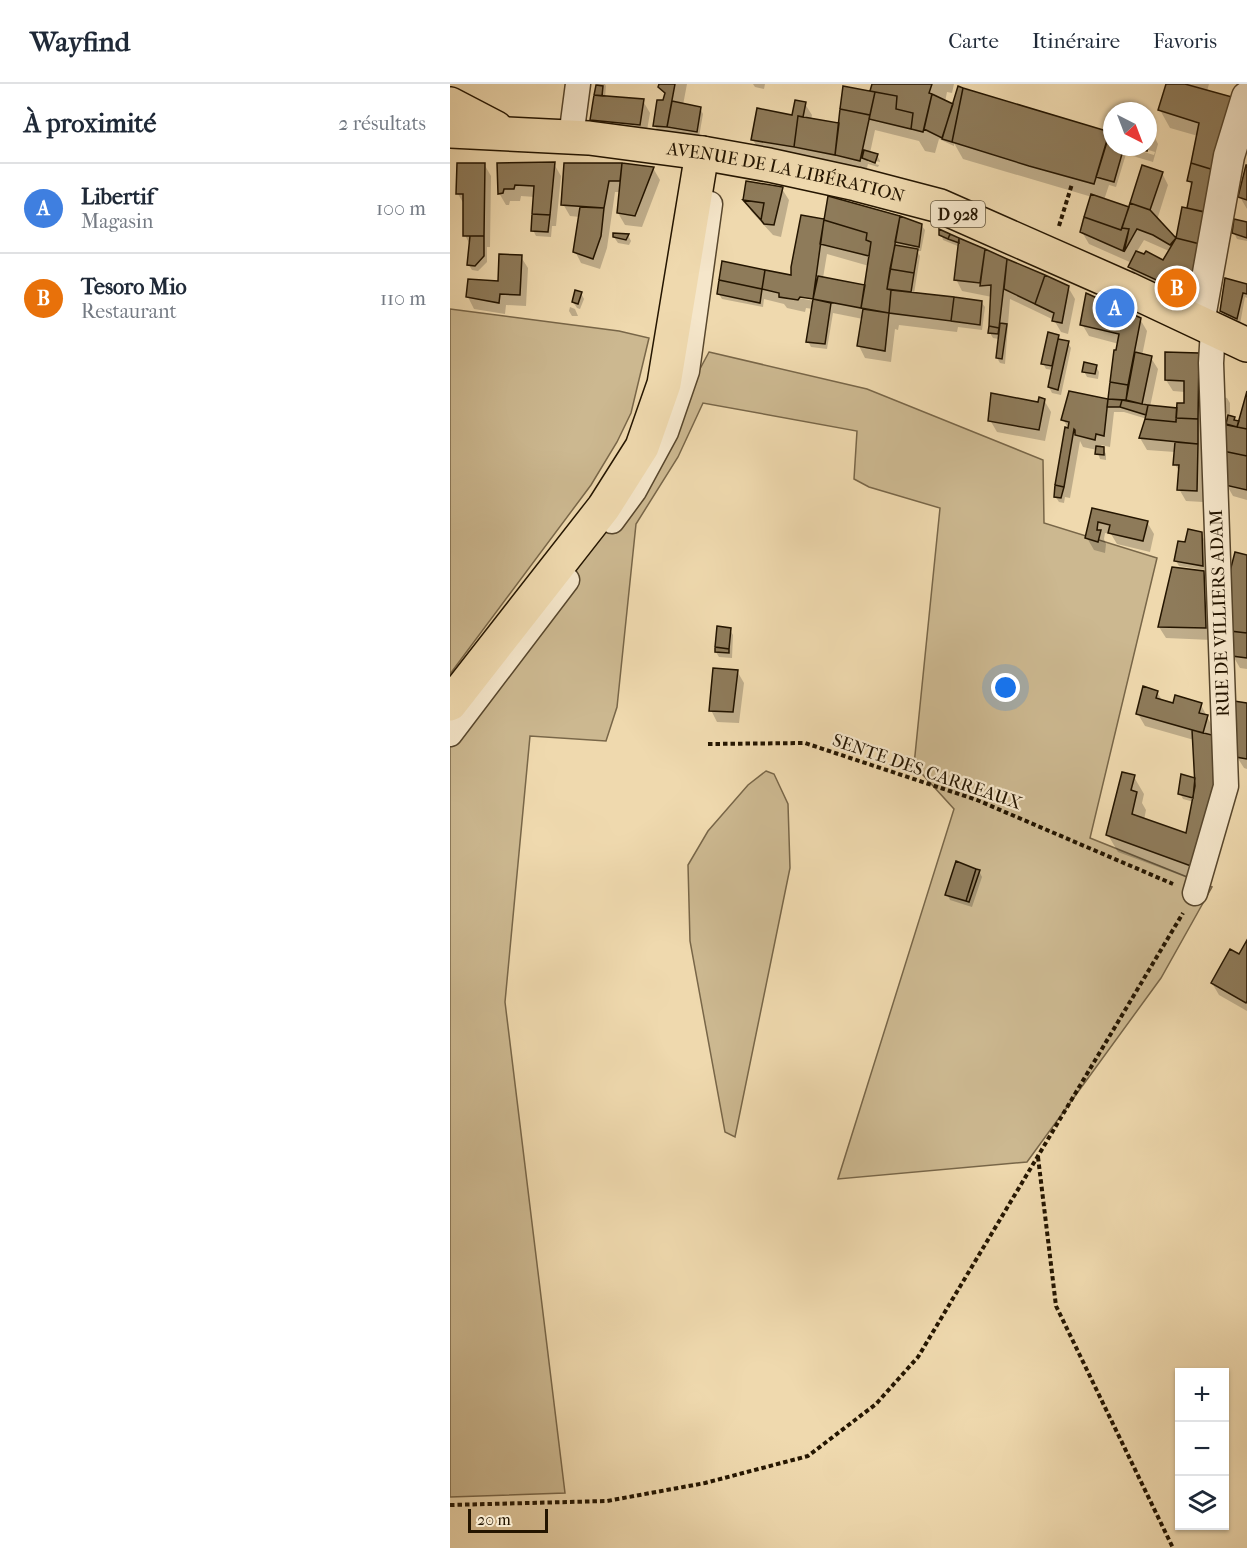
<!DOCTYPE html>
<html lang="fr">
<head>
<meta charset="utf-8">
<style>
  :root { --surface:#fff; --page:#f2f2f3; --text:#1f2937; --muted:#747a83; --line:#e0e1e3; --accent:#2563eb }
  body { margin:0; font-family:"IM FELL French Canon",serif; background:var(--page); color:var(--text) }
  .controls { position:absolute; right:18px; bottom:18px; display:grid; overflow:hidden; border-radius:0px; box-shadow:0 2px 4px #0004 }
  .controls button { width:54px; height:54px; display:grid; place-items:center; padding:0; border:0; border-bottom:2px solid var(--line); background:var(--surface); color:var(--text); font:30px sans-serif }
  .compass { position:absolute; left:653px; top:18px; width:54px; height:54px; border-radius:50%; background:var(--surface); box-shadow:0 2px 4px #0004; rotate:138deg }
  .scale { position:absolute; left:18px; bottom:15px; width:80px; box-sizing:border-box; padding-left:6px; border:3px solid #241500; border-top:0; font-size:16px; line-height:21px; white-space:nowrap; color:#241500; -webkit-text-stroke:4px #f5e6ca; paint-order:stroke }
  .you { position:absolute; left:556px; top:604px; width:21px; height:21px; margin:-15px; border:4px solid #fff; border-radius:50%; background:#1a73e8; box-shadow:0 0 0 9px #1a73e833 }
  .badge { display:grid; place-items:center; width:39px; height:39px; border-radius:50%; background:var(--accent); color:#fff; font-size:20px; font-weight:700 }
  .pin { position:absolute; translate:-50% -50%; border:3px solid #fff; box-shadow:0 2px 6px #0006 }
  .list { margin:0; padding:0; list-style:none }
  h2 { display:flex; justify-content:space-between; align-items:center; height:78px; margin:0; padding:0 24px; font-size:26px }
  h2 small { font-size:20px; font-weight:400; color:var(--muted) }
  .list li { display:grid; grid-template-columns:39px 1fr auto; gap:18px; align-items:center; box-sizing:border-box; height:90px; padding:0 24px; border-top:2px solid var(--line) }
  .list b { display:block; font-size:22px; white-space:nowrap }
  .list p { margin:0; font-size:20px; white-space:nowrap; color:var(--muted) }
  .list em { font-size:20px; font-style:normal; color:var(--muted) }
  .icon { flex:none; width:33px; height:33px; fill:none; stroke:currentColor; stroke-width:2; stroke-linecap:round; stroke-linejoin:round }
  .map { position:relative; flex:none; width:797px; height:1464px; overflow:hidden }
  header { display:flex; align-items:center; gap:36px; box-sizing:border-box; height:84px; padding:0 30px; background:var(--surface); border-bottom:2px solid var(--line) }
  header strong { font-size:28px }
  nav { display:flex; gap:33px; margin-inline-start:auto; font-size:21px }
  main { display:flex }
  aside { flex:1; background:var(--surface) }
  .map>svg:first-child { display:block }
  .green { fill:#ccb890; stroke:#786648; stroke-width:1.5 }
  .shadow { fill:#0003; fill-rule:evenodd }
  .building { fill:#8e7b5a; stroke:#241500; stroke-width:1.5 }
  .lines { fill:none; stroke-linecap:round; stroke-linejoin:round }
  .minor-casing { stroke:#57462c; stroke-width:27 }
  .tertiary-casing { stroke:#57462c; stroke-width:33 }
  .primary-casing { stroke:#241500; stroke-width:36 }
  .trunk-casing { stroke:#241500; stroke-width:36 }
  .path { stroke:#241500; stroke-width:4; stroke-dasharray:4.5 3; stroke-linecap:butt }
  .minor { stroke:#f5e6ca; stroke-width:24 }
  .tertiary { stroke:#f5e6ca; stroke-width:30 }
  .primary { stroke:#efd9ae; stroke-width:33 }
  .trunk { stroke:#efd9ae; stroke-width:33 }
  .labels { text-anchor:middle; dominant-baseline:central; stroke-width:4.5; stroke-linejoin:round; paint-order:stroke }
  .shield { fill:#f5e6ca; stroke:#63543d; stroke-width:1.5 }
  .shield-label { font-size:16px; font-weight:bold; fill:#241500 }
  .street-label { font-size:18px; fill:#241500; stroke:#f5e6ca }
</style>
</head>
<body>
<header>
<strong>Wayfind</strong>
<nav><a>Carte</a><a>Itinéraire</a><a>Favoris</a></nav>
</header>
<main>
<aside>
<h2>À proximité<small>2 résultats</small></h2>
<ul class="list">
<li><span class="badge" style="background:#3f7fe0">A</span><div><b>Libertif</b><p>Magasin</p></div><em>100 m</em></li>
<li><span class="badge" style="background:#e8710a">B</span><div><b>Tesoro Mio</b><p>Restaurant</p></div><em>110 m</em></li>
</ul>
</aside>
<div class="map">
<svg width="797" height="1464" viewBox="0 0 797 1464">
  <rect width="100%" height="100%" fill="#efd9ae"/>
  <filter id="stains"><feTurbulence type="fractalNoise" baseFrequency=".00333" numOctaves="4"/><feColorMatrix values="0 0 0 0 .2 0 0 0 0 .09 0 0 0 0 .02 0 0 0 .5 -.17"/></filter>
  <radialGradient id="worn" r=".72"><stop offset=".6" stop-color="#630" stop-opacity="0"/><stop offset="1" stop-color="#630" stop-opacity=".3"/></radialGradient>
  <!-- green -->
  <path class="green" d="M 0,225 L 169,247 L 199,254 L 181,329 L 167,358 L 141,401 L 0,590 Z
    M 259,268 L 417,305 L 593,376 L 594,439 L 707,474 L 640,754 L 762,803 L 711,894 L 577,1078 L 388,1095 L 504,725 L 464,681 L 490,424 L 419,403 L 404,395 L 407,347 L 253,319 L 228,373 L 186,440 L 167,623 L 156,657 L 80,652 L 55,918 L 115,1409 L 0,1413 L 0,641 L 237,309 Z
    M 316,687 L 324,690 L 338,720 L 340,784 L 285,1053 L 275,1048 L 240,857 L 238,781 L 258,747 L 298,701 Z"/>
  <!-- shadow -->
  <path class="shadow" d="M 147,0 L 155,0 L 156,2 L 155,14 L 193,17 L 200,29 L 196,52 L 149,48 L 142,36 Z
    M 210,0 L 237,0 L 233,21 L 250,24 L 253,30 L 249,53 L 215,59 L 205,42 L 216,13 L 210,3 Z
    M 303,0 L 315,0 L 314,5 L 305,3 Z
    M 423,0 L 504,0 L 502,9 L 497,8 L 495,18 L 503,22 L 659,49 L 660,51 L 662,46 L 662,63 L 677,63 L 704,71 L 705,68 L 688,63 L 698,63 L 702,48 L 708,60 L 703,78 L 676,70 L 666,103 L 659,101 L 654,116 L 680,125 L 712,89 L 718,101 L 707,136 L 726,158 L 738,126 L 742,103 L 739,97 L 748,52 L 720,44 L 710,26 L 718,0 L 759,0 L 757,7 L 746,222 L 686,195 L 680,183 L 682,179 L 639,160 L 632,148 L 642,113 L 513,75 L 504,59 L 504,62 L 489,55 L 485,69 L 475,67 L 469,57 L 425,46 L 420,69 L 427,71 L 430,77 L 430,78 L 418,75 L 418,78 L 429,81 L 428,83 L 418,80 L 416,88 L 310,68 L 303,56 L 343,32 L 355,20 L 362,31 L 361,36 L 390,41 L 423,9 ZM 694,156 L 719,167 L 714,178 L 686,169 Z
    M 34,80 L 41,92 L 40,163 L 37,163 L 37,178 L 28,187 L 22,186 L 19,181 L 20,161 L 15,151 L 15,122 L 8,110 Z
    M 104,80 L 111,92 L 106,142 L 102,142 L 101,153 L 86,152 L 83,146 L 85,113 L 71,112 L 70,117 L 60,117 L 59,121 L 56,121 L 49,109 L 49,81 Z
    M 172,80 L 203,84 L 210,96 L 192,143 L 175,141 L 168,129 L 170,108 L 165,108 L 157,164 L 150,185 L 131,179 L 125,167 L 130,133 L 120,132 L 113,120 Z
    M 797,84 L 797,125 L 790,113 Z
    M 332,105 L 339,116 L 331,153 L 323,151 L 301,127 L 295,115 Z
    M 352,132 L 377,139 L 471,141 L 475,146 L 471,167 L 467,167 L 470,172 L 464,210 L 531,218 L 535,223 L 532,246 L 508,243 L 507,248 L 449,241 L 448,246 L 445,245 L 441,278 L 415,274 L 409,262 L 413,235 L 383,229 L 377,265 L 361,263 L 358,257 L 363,225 L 356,224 L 355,228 L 337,224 L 334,220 L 314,215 L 313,223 L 272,215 L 269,210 L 343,193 ZM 377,170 L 419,182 L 415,206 L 373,194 ZM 343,210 L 365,214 L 365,217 L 342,213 Z
    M 797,140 L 797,157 L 787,155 L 784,149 Z
    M 491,147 L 618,203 L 625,215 L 618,250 L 611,248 L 604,236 L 560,215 L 555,280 L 550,279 L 547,274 L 549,255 L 543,254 L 540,249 L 542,213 L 512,207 L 506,195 L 510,163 L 493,156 Z
    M 178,151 L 181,157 L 179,161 L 168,159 L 164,153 Z
    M 71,173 L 78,184 L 76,222 L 56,221 L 55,230 L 24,225 L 18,213 L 49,198 Z
    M 797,202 L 797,214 L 795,213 L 790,240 L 775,232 L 772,227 Z
    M 131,209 L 134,215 L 130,225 L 127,224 L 123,218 Z
    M 120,223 L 125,225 L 128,232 L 122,232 L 119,227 Z
    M 690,235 L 697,247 L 692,272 L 701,274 L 708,285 L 700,323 L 728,326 L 735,320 L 735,308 L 723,307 L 716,296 L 749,270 L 755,282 L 753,418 L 736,417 L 729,405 L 730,389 L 725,380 L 725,368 L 697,366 L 690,354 L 697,335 L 674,328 L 664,328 L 660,363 L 651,361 L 656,370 L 656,376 L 650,375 L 647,366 L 633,363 L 630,357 L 620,414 L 615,413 L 614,419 L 609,418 L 605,412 L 619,346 L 613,335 L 659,320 L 665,268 L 669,260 L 639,252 L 632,240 Z
    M 608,252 L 611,257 L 618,259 L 621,264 L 611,311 L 602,309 L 599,303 L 603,286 L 596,285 L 593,279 Z
    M 646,282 L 649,288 L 648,295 L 637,293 L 634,287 Z
    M 773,313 L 777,314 L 780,319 L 780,330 L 777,330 L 774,325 Z
    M 797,313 L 797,416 L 783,412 L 776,400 L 777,340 L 784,335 L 786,338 L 790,339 Z
    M 594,316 L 601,328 L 595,357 L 547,348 L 540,336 Z
    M 643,426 L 697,438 L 704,450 L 700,468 L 667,460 L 661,450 L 655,449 L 654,455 L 656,460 L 655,469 L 644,466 L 637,454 Z
    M 751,449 L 754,455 L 755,486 L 729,482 L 726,477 L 737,460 Z
    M 797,473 L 797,585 L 790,584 L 783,572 Z
    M 753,489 L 760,501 L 762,556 L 716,554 L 709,543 Z
    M 280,546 L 283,551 L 282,574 L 269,573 L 266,568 Z
    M 287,587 L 294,599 L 289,639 L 267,638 L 261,626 Z
    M 707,608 L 713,618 L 724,621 L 751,621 L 763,644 L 761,653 L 771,670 L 751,799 L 668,768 L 658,751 L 684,693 L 694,710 L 692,719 L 696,726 L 694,736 L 737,751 L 744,718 L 733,715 L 730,709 L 732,692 L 747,696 L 744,656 L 695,642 L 688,630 Z
    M 797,621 L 797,685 L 794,684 L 787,673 Z
    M 529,787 L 532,793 L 522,823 L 500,816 L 497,810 Z
    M 797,859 L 797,927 L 769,911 L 762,899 L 789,872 Z"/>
  <!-- building -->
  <path class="building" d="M 209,0 L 225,0 L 217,43 L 203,42 L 207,16 L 213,16 L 215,9 L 208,3 Z
    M 422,0 L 482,0 L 479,9 L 482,10 L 473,48 L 461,45 L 463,29 L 446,25 L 447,12 L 420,7 Z
    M 716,0 L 735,0 L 782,13 L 764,86 L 741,79 L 749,39 L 708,26 Z
    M 146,1 L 153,2 L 152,12 L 144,11 Z
    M 393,2 L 425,8 L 420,31 L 390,25 Z
    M 508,2 L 513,4 L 502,58 L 492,55 Z
    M 513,4 L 660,48 L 644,100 L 579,82 L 502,58 Z
    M 425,8 L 447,12 L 446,25 L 463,29 L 461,45 L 419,35 Z
    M 482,10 L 503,20 L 492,54 L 474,45 Z
    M 144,11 L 194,15 L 190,41 L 140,36 Z
    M 345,16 L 356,18 L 353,33 L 348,32 L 344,63 L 301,56 L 307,24 L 342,31 Z
    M 222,17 L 251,23 L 247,48 L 217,43 Z
    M 390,25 L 420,31 L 410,77 L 385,71 Z
    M 348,32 L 389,39 L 385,71 L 344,63 Z
    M 698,46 L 703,47 L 697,67 L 683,63 L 698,63 Z
    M 657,56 L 662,57 L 662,63 L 674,63 L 664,98 L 646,93 Z
    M 414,66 L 428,70 L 425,79 L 412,74 Z
    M 105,78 L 100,131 L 82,130 L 84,102 L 65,101 L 64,105 L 54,105 L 53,109 L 48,110 L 47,79 Z
    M 7,79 L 35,79 L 34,152 L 13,152 L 13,110 L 6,110 Z
    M 114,79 L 172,79 L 170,97 L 159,97 L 154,124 L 111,121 Z
    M 172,79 L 204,83 L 185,132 L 167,129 Z
    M 741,79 L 764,86 L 758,129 L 737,124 L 742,98 L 737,97 Z
    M 692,81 L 713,88 L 700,126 L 680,119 Z
    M 796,81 L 797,81 L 797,116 L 788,113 Z
    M 296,97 L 333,103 L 324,141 L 314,140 L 311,136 L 314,119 L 293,116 Z
    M 641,110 L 679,123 L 671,146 L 634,133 Z
    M 378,112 L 450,132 L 437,205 L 441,206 L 439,229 L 411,224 L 421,158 L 416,156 L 417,149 L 374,136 Z
    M 293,116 L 314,119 L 311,136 Z
    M 680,119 L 700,126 L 726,154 L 720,161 L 703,151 L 687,145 L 674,168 L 679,145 L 672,144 Z
    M 130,123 L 154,124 L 151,152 L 143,175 L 123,168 Z
    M 732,123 L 756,128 L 750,160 L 726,154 Z
    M 82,130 L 100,131 L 98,148 L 81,147 Z
    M 351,131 L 374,135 L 363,215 L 350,213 L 348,216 L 329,213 L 329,209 L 312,205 L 315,186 L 341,191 L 341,183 Z
    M 450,132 L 472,140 L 469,163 L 445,158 Z
    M 634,133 L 671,146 L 672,144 L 679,145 L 673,167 L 630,148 Z
    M 784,135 L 797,138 L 797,154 L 782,149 Z
    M 374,136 L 417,149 L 416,156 L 421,158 L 419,172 L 370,160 Z
    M 489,145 L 500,150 L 498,155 L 489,151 Z
    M 163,149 L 179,150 L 176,156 L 163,153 Z
    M 500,150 L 509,154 L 509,159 L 498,155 Z
    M 20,152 L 34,152 L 34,172 L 25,182 L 17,181 Z
    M 509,154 L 535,165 L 530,199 L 504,196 Z
    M 726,154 L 750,160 L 739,211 L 678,183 L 686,167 L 694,170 L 696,167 L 713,176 Z
    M 445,161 L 468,165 L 464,189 L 440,185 Z
    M 535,165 L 557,175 L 549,244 L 539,242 L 541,201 L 530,202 Z
    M 49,170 L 72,171 L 70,211 L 50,210 L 49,219 L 16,213 L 18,195 L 48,197 Z
    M 557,175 L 595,191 L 585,220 L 554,205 Z
    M 272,177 L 315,186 L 312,205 L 269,196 Z
    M 440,185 L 464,189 L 461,208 L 437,205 Z
    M 595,191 L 619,202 L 612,239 L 602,237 L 604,229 L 585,220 Z
    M 368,192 L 415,201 L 411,224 L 363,215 Z
    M 775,194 L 797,200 L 797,210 L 793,209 L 787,235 L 770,227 Z
    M 269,196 L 312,205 L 310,219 L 267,210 Z
    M 125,206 L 132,208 L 128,220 L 122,218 Z
    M 441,206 L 504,213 L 501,237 L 439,229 Z
    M 636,209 L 691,234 L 678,301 L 660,298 L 664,266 L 666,266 L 669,250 L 630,241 Z
    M 504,213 L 532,217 L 530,241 L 501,237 Z
    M 363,215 L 381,219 L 375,260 L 356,258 Z
    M 413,225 L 439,229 L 435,267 L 407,262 Z
    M 550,239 L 557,240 L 552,275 L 546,274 Z
    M 539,242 L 549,244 L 548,250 L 538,249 Z
    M 598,248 L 609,251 L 602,282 L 591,280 Z
    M 608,255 L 619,257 L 608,306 L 598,303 Z
    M 685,268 L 702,272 L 692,320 L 676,316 Z
    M 715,268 L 749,269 L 748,335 L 726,334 L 727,319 L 734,319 L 734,297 L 715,296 Z
    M 634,278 L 647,281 L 645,290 L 632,288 Z
    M 660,298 L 678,301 L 676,316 L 658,315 Z
    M 619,307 L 658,315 L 654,352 L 646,350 L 645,356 L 625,351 L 625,346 L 624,345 L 614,403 L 605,401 L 615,343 L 618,344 L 619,338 L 611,336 Z
    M 797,307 L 797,345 L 787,343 Z
    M 541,309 L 588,318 L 589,313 L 595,315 L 589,346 L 538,337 Z
    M 658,315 L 672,316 L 670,323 L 657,323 Z
    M 672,316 L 698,321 L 696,331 L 670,323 Z
    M 698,321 L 727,324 L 726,338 L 695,335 Z
    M 778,331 L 785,333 L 784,336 L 789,337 L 787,343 L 776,340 Z
    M 726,334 L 748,335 L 748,360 L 689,354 L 695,335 L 726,338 Z
    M 772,340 L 797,345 L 797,372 L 773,367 Z
    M 725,358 L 748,360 L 747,407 L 727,406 L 729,381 L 723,381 Z
    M 646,362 L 654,363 L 654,371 L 645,370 Z
    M 773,367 L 797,372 L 797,406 L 775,401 Z
    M 605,401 L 614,403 L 611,414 L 604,413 Z
    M 642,424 L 698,437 L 693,457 L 658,449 L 660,441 L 648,438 L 647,446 L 651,446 L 648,458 L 635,454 Z
    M 738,445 L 752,448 L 753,482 L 724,477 L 728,457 L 735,458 Z
    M 785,468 L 797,471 L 797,549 L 780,547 L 778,495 Z
    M 722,483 L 754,487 L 756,544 L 708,543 Z
    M 267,542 L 281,544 L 279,565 L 265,563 Z
    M 780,547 L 797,549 L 797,574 L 782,572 Z
    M 265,563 L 279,565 L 279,569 L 265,568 Z
    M 263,584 L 288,586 L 283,628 L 259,627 Z
    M 693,602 L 708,607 L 706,614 L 723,619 L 725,611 L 752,619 L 749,629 L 758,631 L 753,649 L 686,630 Z
    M 784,617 L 797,619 L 797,675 L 786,673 Z
    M 742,646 L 762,651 L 764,702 L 741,782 L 656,751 L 672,688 L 685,691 L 681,706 L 687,708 L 682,730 L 736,749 L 745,702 Z
    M 731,690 L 745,694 L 743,714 L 728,710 Z
    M 506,777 L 526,785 L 516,817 L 495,811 Z
    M 526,785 L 530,786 L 519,818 L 516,817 Z
    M 797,856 L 797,917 L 796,919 L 761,899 L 780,865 L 789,870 Z"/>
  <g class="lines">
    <defs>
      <path id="minor" d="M 121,53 L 128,0
        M 162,437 L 184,407 L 216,348 L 237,287 L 260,120
        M 0,650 L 117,496
        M 745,809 L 776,702 L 761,279 L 763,245"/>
      <path id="tertiary" d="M 749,239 L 779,72 L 797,13"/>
      <g id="primary">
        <path d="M 0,20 L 46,44"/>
        <path id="s1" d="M 0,47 L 139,54 L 252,69 L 319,81 L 406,100 L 490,122 L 678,205 L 797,261"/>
      </g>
      <path id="trunk" d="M 0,620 L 154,423 L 192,363 L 214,300 L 252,69"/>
    </defs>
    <!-- minor casing -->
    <use href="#minor" class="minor-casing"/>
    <!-- tertiary casing -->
    <use href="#tertiary" class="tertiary-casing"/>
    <!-- primary casing -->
    <use href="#primary" class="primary-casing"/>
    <!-- trunk casing -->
    <use href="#trunk" class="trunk-casing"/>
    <!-- path -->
    <path class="path" d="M 609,142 L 622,100
      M 258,660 L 355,659 L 527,716 L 723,800
      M 588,1073 L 606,1222 L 723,1464
      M 0,1421 L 157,1417 L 255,1399 L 358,1372 L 426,1320 L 468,1273 L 733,829"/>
    <!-- minor -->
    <use href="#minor" class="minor"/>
    <!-- tertiary -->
    <use href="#tertiary" class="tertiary"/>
    <!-- primary -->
    <use href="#primary" class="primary"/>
    <!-- trunk -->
    <use href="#trunk" class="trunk"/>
  </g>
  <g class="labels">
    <!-- shield labels -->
    <rect class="shield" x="481" y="117" width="54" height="26" rx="4.5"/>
    <g class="shield-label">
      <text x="508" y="130">D 928</text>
    </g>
    <!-- street labels -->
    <g class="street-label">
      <text stroke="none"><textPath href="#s1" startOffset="339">AVENUE DE LA LIBÉRATION</textPath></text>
      <text transform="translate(770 529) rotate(-92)">RUE DE VILLIERS ADAM</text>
      <text transform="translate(477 688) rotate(19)">SENTE DES CARREAUX</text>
    </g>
  </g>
  <rect width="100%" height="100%" filter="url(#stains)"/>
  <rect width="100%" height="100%" fill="url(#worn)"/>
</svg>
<div class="controls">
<button>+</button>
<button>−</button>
<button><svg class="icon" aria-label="layers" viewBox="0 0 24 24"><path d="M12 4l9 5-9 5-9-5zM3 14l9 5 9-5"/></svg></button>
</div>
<svg class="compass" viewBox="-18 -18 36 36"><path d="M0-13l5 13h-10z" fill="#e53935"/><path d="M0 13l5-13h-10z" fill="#747a83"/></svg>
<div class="scale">20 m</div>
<div class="you"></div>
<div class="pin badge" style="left:665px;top:224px;background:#3f7fe0">A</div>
<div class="pin badge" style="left:727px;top:204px;background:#e8710a">B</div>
</div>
</main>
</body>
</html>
